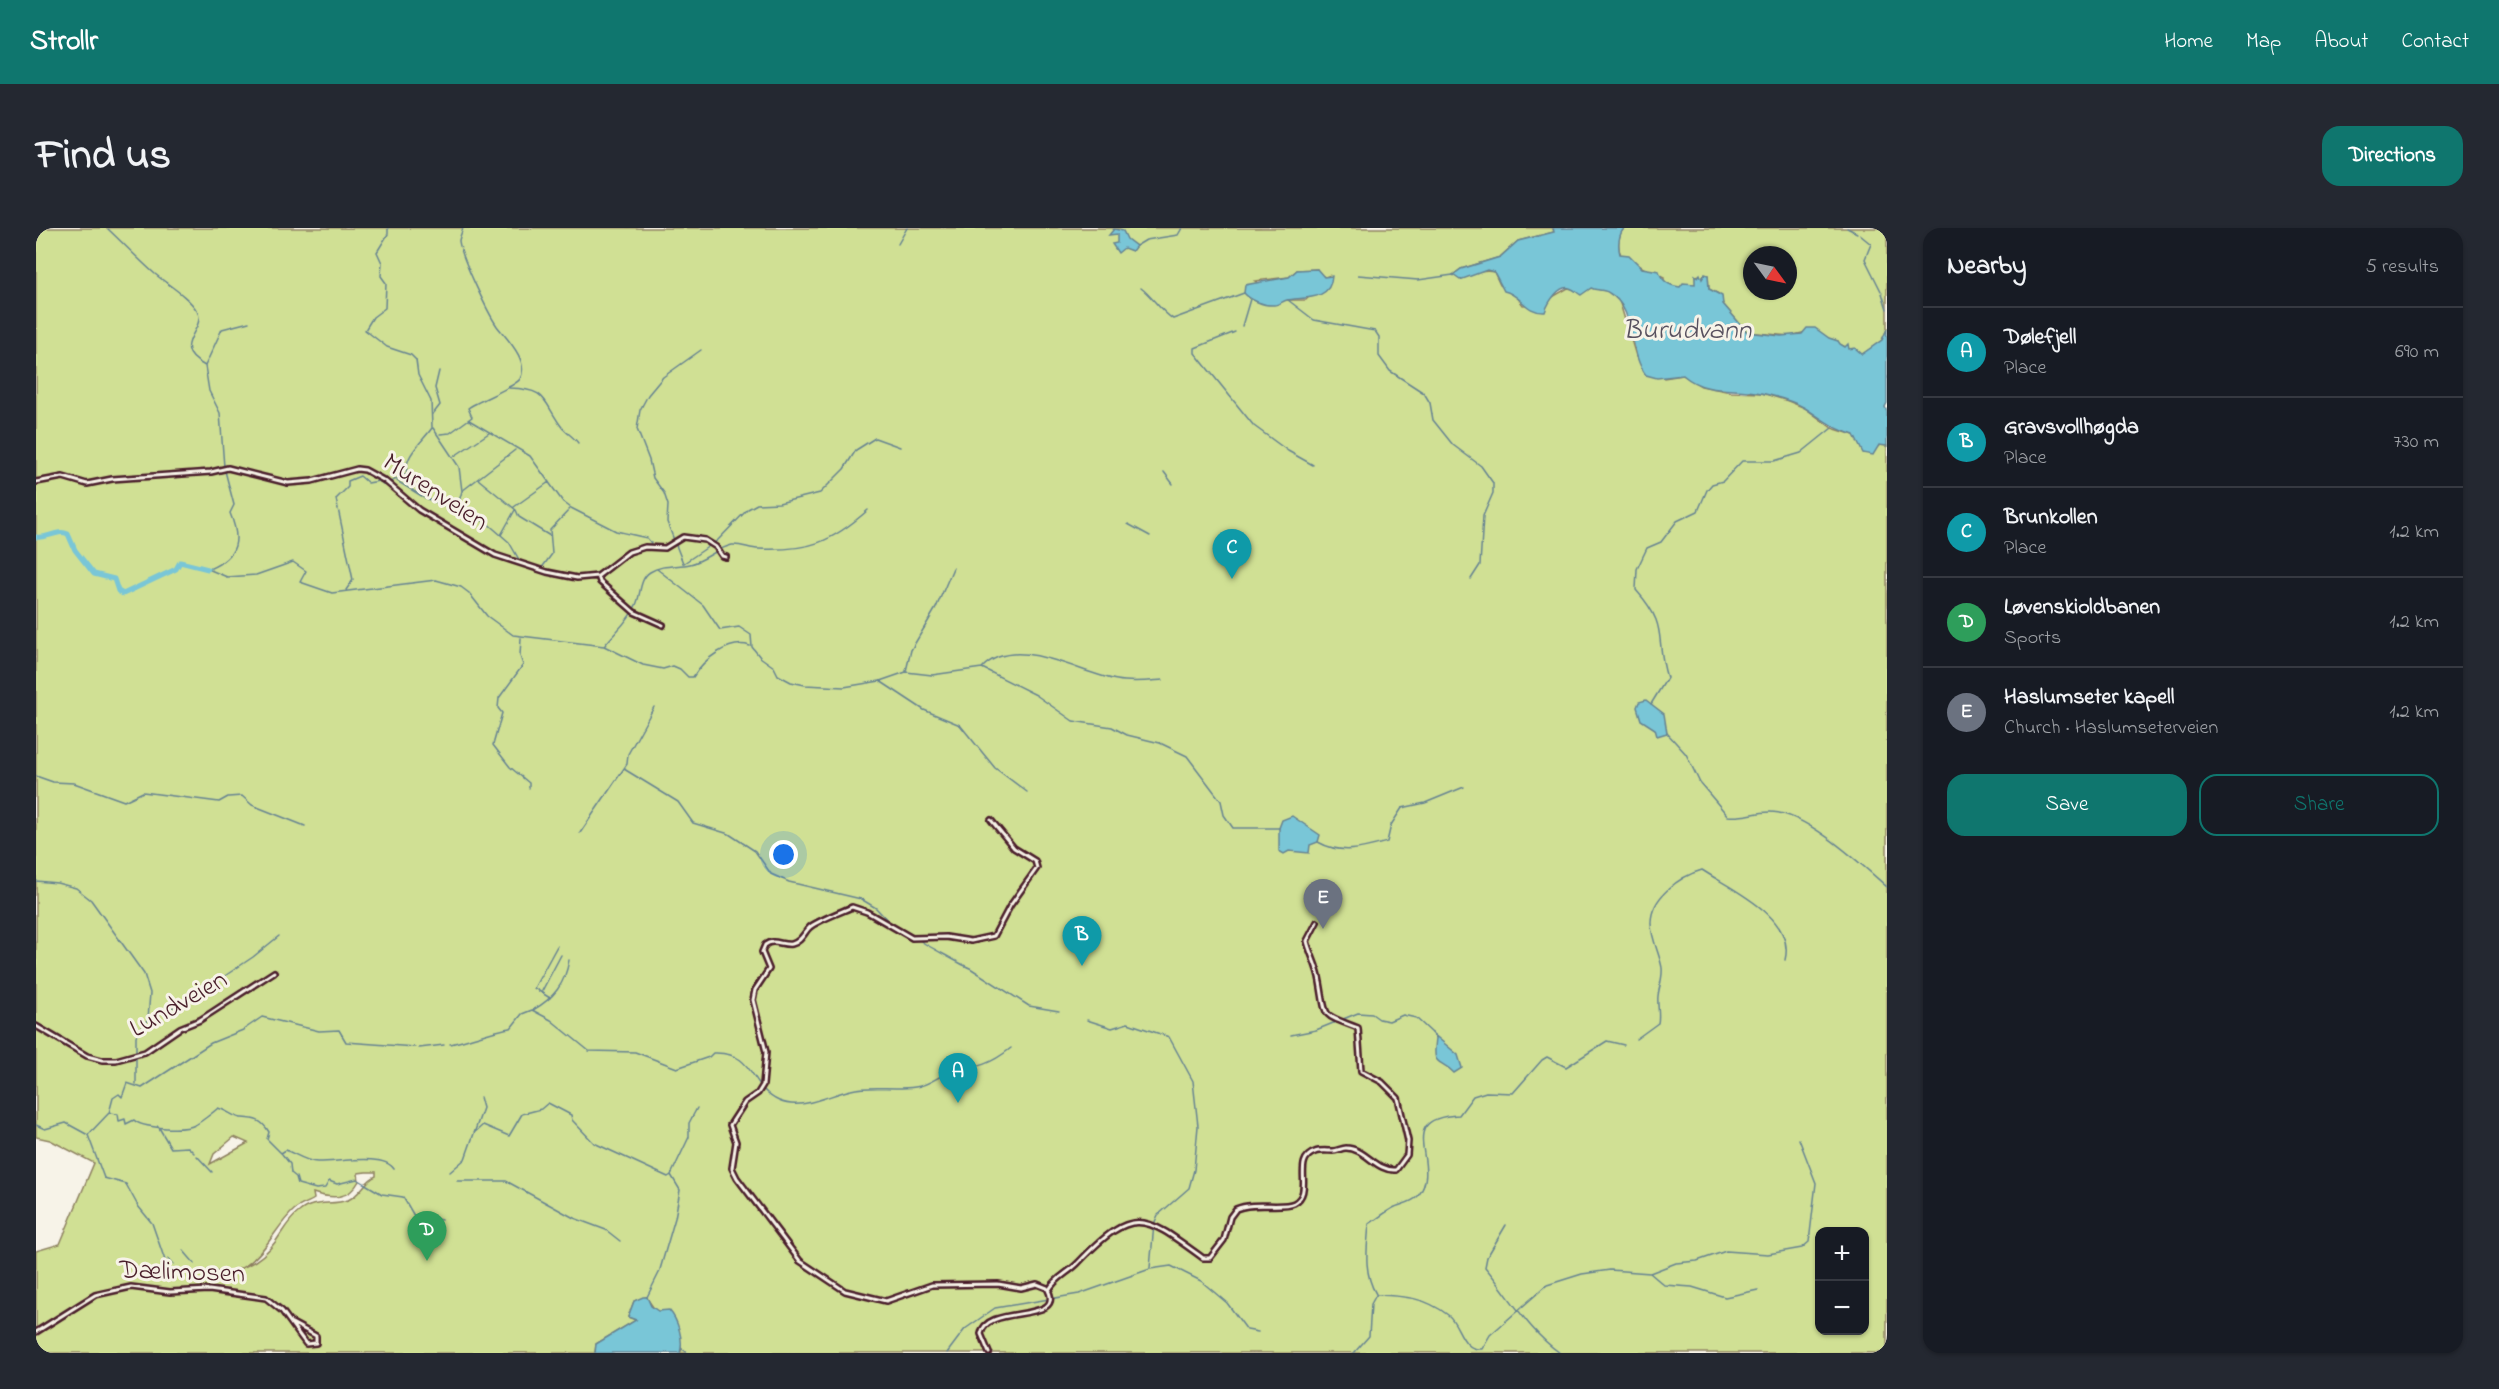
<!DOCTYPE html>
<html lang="en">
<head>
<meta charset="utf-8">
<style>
  :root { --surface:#171b24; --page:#242831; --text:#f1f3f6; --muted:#9ea1a6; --line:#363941; --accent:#0f766e }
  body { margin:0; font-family:"Indie Flower",sans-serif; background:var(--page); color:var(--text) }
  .controls { position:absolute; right:18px; bottom:18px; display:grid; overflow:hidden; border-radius:12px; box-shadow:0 2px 4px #0004 }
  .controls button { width:54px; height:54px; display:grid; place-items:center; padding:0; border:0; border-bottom:2px solid var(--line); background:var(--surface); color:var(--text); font:30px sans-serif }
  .compass { position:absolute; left:1707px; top:18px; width:54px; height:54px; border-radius:50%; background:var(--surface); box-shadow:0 2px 4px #0004; rotate:123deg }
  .you { position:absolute; left:748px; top:627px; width:21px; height:21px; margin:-15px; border:4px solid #fff; border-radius:50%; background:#1a73e8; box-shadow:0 0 0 9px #1a73e833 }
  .badge { display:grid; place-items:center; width:39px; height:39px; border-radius:50%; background:var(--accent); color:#fff; font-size:20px; font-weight:700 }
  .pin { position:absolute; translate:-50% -50px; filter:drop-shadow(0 2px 3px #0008) }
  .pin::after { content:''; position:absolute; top:32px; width:21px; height:18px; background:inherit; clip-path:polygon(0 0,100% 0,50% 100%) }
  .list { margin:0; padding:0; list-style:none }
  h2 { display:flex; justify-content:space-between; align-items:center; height:78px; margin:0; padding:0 24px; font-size:26px }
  h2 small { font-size:20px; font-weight:400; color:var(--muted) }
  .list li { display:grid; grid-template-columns:39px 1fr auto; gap:18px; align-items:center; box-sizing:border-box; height:90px; padding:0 24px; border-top:2px solid var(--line) }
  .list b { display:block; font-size:22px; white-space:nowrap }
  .list p { margin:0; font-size:20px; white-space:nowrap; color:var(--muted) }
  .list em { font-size:20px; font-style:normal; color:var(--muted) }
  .actions { display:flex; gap:12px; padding:18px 24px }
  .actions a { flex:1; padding:14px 0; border:2px solid var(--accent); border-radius:18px; text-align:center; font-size:21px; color:var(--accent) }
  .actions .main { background:var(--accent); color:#fff }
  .map { position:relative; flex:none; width:1851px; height:1125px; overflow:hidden; border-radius:18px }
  header { display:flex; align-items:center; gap:36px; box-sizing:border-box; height:84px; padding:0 30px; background:var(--accent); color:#fff }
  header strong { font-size:28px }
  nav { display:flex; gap:33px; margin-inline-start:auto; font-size:21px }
  .intro { display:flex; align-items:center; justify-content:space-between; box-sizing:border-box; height:144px; padding:0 36px }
  h1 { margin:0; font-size:42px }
  .button { padding:15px 27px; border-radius:18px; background:var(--accent); color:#fff; font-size:21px; font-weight:700 }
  main { display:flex; gap:36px; padding:0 36px }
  aside { flex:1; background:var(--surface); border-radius:18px; box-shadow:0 2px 4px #0004 }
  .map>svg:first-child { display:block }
  .green { fill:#d0e094; stroke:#8d8060; stroke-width:1.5; fill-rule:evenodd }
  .water { fill:#79c6d7; stroke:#668392; stroke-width:1.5 }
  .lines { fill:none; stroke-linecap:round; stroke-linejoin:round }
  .stream { stroke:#668392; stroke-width:1.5 }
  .river { stroke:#79c6d7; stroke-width:5 }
  .minor-casing { stroke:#4a1f2b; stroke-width:8 }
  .minor { stroke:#f7f3e8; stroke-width:3 }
  .labels { text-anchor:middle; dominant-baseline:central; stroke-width:6; stroke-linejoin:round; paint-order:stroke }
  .street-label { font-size:27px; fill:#4a1f2b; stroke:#f7f3e8 }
  .water-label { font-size:28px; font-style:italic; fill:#58515f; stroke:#f7f3e8 }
</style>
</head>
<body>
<header>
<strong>Strollr</strong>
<nav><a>Home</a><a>Map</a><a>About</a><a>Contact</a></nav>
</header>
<div class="intro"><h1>Find us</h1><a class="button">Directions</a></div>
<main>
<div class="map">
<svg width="1851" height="1125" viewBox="0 0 1851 1125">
  <rect width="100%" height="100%" fill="#f7f3e8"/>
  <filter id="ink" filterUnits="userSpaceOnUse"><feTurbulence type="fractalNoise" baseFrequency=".0167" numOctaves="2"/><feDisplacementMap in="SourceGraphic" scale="12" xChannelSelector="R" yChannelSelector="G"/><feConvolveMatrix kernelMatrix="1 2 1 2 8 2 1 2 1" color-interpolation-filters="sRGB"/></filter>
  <g filter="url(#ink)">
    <!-- green -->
    <path class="green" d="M 0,0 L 1517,0 L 1518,4 L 1482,13 L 1464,29 L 1425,41 L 1417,47 C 1432,50 1443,40 1458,44 L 1464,57 L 1479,66 L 1487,77 L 1512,75 L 1513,71 L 1532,60 C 1546,62 1539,68 1555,60 L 1571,63 L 1583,72 L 1600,128 L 1628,150 L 1647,147 L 1665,158 L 1695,164 L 1726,165 L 1752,173 L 1769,180 L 1796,200 L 1818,207 L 1840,220 L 1844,217 L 1851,218 L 1851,1125 L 644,1125 L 646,1121 L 610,1069 L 598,1073 L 592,1089 L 600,1092 L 560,1116 L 559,1125 L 0,1125 L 0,1023 L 24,1016 L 58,935 L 14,912 L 0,909 ZM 1281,41 L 1282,46 L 1289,49 L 1292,48 L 1270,72 L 1252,72 L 1219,53 L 1253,49 L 1261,42 ZM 198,909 L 212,915 L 174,936 L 178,926 ZM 330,944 L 340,944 L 340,948 C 328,953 325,967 312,972 C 295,978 278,971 263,984 C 253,991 247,1003 240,1013 C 222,1038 200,1043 172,1050 L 169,1045 L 172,1042 C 220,1055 233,1004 258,982 C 264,977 272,975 278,971 L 277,965 C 296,971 313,972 323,953 L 322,945 ZM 1784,1004 L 1828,1004 L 1828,1102 L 1784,1102 Z
      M 1589,0 L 1851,0 L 1851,101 L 1846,112 L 1826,127 L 1803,116 L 1802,113 L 1770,104 L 1754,108 L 1711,104 L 1687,76 L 1683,66 L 1673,61 L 1672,47 L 1668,47 L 1666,51 L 1664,47 L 1659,48 L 1660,56 L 1640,60 L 1628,54 L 1628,49 C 1622,46 1615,44 1609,41 C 1601,37 1595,28 1585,27 C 1581,19 1582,5 1589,0 ZM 1716,27 L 1752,27 L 1752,63 L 1716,63 Z"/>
    <!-- water -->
    <path class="water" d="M 1517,0 L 1589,0 C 1582,5 1582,19 1584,26 L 1593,27 L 1606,40 L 1623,43 C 1626,54 1635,58 1644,59 L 1647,55 L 1659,56 L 1659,47 L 1662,49 L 1664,46 L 1666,51 L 1669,46 L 1672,47 L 1673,61 L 1686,68 L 1687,76 L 1711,104 L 1745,108 L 1766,106 L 1771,100 L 1779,100 L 1793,110 L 1802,113 L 1804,116 L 1809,119 L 1812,116 L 1813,121 L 1819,120 L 1826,126 L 1846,112 L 1851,101 L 1851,175 L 1849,179 L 1851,184 L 1851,218 L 1843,217 L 1837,227 L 1827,225 L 1818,207 C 1795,199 1789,193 1769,180 C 1758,173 1738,168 1725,165 C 1697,159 1670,167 1647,147 L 1621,150 L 1610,147 C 1592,124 1600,80 1573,65 C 1568,61 1561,63 1555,60 L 1545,67 C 1541,65 1539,62 1536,61 C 1524,54 1512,75 1509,84 C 1489,85 1486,67 1468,63 L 1458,44 L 1451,42 L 1424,52 L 1417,47 L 1425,41 L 1464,29 L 1482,13 L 1518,4 Z
      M 1078,1 L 1087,3 L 1091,11 L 1100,18 L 1096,23 L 1088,20 L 1082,25 L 1076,16 L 1081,15 L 1081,6 L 1073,7 Z
      M 1281,41 L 1288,49 L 1296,48 C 1295,73 1268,69 1251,72 C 1247,73 1242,77 1238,77 C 1228,78 1214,72 1208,65 L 1209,57 L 1253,49 L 1261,42 Z
      M 1610,472 L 1628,486 L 1631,505 L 1621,508 L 1619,501 L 1605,492 L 1601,479 L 1603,474 Z
      M 1256,588 L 1284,607 L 1282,614 L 1274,617 L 1273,625 L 1253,623 L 1248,626 L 1243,623 L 1243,600 L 1246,592 Z
      M 1396,805 L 1422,827 L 1426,840 L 1418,845 C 1403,829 1396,841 1400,810 Z
      M 607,1069 L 611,1069 L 615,1078 L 622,1083 L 633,1082 C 642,1092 648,1112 644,1125 L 559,1125 L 560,1116 L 600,1092 L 592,1089 L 598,1073 Z"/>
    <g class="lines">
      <!-- stream -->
      <path class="stream" d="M 352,0 L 352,6 L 341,24 L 346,35 L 345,48 L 350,55 L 349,80 L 337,89 L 329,102 L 351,119 L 375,127 L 380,132 L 382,147 L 395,173 L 396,199
        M 1811,0 L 1821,5
        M 72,1 C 88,16 103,32 119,46 C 131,56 153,69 161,83 C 172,102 131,118 169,138
        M 1824,7 L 1835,16 L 1829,31 L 1845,63
        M 862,16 L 871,0
        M 1100,18 L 1110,12 L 1142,7 L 1146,0
        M 1322,47 L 1382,52 L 1417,47
        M 1105,60 C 1117,69 1124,83 1137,91 L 1208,65
        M 1846,65 L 1851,81
        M 1252,72 L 1278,92 L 1339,103 L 1343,109 L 1343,128 L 1354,143 L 1388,165 L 1394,175 L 1397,192 L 1417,217 L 1445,238 L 1457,255 L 1457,265 L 1447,288 L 1444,337 L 1435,351
        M 1206,98 L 1214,71
        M 1199,104 L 1159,120 L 1159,125 L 1218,198 L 1252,223 L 1277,237
        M 473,160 C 511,161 506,171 525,198 C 530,205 537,208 542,215
        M 397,186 L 404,177 L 399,160 L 403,143
        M 433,192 L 494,228 L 527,274 L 535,280 L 580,303 L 611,310 L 615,315
        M 397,200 L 423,239 L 426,263 L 421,281
        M 404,206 L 414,205 L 436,189 L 432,180 C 443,172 479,159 484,151 C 494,133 471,111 461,98 C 452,85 425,29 423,13 C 423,10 426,4 427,0
        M 417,229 L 453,205
        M 1128,244 L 1137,256
        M 442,251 L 480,282 L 483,289 L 514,308
        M 361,253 L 389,270 L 450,294 L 473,314 L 485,335
        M 426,263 L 479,222
        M 478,279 L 513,254
        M 1092,296 L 1114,308
        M 465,307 L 479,282
        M 579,333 L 593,321 L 615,316
        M 647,335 L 631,294 L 632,277 L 628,265 L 617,250 L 613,232 L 601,201 L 604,182 L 612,167 L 627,149 L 665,122
        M 648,335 L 682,312 L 712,281 L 721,276 L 743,275 L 784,265 L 808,241 L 820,222 L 839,210 L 864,219
        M 172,341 L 191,349 L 220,347 L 257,334 L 270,343 L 264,354 L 296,365 L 400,352 L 425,359 L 433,365 L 451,388 L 477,407 L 568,418 L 607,437 L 627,441 L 637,438 L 644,441 L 652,449 L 657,449 C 667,432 693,411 714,418
        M 173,341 C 203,328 205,312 194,285 L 198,277 L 188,239 L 184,185 L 173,163 L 169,138 L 186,101 L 213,94
        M 505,341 L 516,326 L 514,302 L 534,281
        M 621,341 L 667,377 L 684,402 L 703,399 L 715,407 L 716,419 L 724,429 L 738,439 L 742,447 L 755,454 L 769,457 L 808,459 L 844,453 L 870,444 L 896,447 L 946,440 L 1000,467 L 1037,493 L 1076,499 L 1091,507 L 1124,515 L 1151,528 L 1185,573 L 1188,587 L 1197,600 L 1243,600
        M 554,347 L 566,343
        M 536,348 L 549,348
        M 310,362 L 317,352 L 300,271 L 312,259 L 312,253 L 324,248 L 332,255 L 343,253 L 348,257 L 371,246 C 367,228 388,212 396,200
        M 485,410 L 484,428 L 487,437 L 463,470 L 462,480 L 466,485 L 457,517 L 474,539 L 493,555 L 493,560
        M 569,417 C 580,403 592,394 600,377 C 605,367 603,351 614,344 C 626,336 642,339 654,336 C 669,333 681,320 696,317 C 705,316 714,321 723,321 C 773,323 795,315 832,282
        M 946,440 C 979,405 1042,445 1081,452 C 1095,455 1112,453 1127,452
        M 870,443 L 875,422 L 900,380 L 917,340
        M 844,453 L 888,482 L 924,497 L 959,540 L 991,564
        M 1615,476 L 1631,450 C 1618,409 1634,400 1600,362 L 1601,341 L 1611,320 L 1625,314 L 1641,293 L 1662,283 L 1671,262 L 1676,256 L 1687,253 L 1706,233 L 1738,233 L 1765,225 L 1796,200
        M 1631,505 L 1650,526 L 1664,555 L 1692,588 C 1707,590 1719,584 1734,584 C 1770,584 1825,636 1851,659
        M 588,541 L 642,574 L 657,595 L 693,606 L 719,623 L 735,646 L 753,654 L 825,671 L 840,680 L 856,697
        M 0,548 L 17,554 L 38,555 L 88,573 L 107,564 L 183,574 L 192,569 L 206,568 L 216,577 L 269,598
        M 544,605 L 591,536 L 592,526 L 618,479
        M 1282,614 C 1305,627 1326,621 1351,614 L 1355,597 L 1366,580 L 1389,575 L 1428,559
        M 0,653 L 21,655 L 40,660 L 55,672 L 108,746 L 114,765 L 112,791 L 100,808 L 100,856
        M 883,712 C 887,715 930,739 934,740 L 993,778 L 1023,783
        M 506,763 L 525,727
        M 514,770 L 498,760 L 521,718
        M 497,782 C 518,770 529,756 533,732
        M 112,791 L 156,770 L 217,729 L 243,708
        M 1051,792 L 1076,800 L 1092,795 L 1133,809 L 1157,853 L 1162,898 L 1158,942 L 1153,960 L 1122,987 L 1118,996 L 1114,1040
        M 1255,807 L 1280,802 L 1322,785 L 1336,786 L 1343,791 L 1353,793 L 1367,787 L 1380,790 L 1396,805
        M 1600,811 L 1622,795 C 1624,786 1621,777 1622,768 C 1623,759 1627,750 1626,740 C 1624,727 1615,710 1615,696 C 1614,670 1644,648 1666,642 C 1695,661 1760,689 1749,732
        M 414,816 C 426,814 469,799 475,800 L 486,786 L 496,782 L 515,792 L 553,823 L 599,824 L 641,840 L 673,829 L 677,825 C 720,823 713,860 743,873 C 766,883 792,867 815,862 C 834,857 858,862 879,859 C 893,858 904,846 917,843 C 942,839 954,837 975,820
        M 383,820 L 408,817
        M 73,885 L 82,886 L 83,893 L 89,891 L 90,896 L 98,892 C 105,900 147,903 159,897 C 162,896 179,883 182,880 C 190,882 198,889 205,890 C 219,891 225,891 233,904 L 231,911 L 245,925 L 250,922 C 259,926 272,934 281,934 C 299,935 348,924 358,941
        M 0,897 L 9,901 L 30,895 L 52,907 L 73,885 L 77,870 L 83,866 L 86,869 L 91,855 L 106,860 L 175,815 L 207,802 L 226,789 L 283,803 L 303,802 L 310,814 L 379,819
        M 122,898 L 135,920 L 152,919 L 158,925
        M 438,905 L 447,897 L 473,908 L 486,886 L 505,881 L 512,875 L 535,887 L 536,892 L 558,915 L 632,949 L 635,947
        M 52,907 L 68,950 L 90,956 L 102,978 L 115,994
        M 246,926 L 254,936 L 255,945 L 260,949 L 262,956 L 280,961 L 289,960 L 293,953 L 301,956 L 321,951 L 346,966 L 367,969 L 381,993 L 396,990 L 405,992
        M 161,928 L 176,944
        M 414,944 L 429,931 L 447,880 L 444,869
        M 421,953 L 470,953 L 538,990 L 570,1002 L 584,1013
        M 116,995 L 132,1041
        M 1470,997 L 1451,1029 L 1449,1039 C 1474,1068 1492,1103 1524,1125
        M 147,1022 L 159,1036
        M 132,1031 L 137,1036
        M 1614,1045 L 1628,1057 L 1656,1059 L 1689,1069 L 1722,1062
        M 1340,1066 C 1327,1044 1331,1021 1333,996 C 1341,991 1348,985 1357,980 C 1365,976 1376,975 1382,968 C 1408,936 1355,890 1423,887 L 1437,868 L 1450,864 L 1477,865 L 1506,832 L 1511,829 L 1530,839 L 1571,813 L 1588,817
        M 1341,1067 C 1368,1068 1389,1069 1412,1087 C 1424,1096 1425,1123 1446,1121 L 1454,1107 L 1511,1057 L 1546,1046 L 1574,1042 L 1614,1045 L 1640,1035 L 1661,1033 L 1690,1023 L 1732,1026 L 1766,1020 L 1773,1014 L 1780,955 L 1763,911
        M 611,1069 L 623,1045 L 639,990 L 644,962 L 635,947 L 653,909 L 653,895 L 661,880
        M 646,1121 L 652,1125
        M 911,1125 L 929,1101 L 959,1080 L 1043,1066 L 1114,1041 L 1135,1038 L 1165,1053 L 1191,1075 L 1211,1102 L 1222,1104
        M 1318,1125 L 1333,1108 L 1335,1076 L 1340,1067"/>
      <!-- river -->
      <path class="river" d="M 0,309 C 12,311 21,301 32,306 L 39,322 L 58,346 L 78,351 L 82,363 L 87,366 L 140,341 L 144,334 L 172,341"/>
      <defs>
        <path id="minor" d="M 0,254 L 27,249 L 51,256 L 76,251 L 175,244 L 192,240 L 252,255 L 276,253 L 321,241 L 329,242 L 349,253 L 383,282 L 459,327 L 511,344 L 541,350 L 562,348 L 593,324 L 609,319 L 629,320 L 647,309 L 669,312 L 680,319 L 686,328 L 690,329
          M 562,348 L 564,354 L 598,384 L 627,397
          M 0,798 L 51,828 L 66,832 L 80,832 L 109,824 L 144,800 L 164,792 L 238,744
          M 1013,1062 C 1020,1049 1033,1045 1043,1034 C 1098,977 1108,987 1167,1030 L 1174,1030 L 1188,1012 L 1194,989 L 1200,981 C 1218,973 1246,981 1258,975 C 1279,964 1255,932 1279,924 C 1284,922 1291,923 1297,923 C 1301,923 1306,920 1310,920 C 1329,920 1341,944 1360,942 L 1371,927 L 1372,913 L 1362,870 L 1346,854 L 1325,843 L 1322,800 C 1284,785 1291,792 1284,754 C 1282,739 1274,726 1271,713 L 1281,694
          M 0,1104 L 59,1067 L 95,1059 L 134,1064 L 173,1062 L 230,1070 L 246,1083 L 270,1116 L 280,1115 L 280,1108 L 256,1095
          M 953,1125 L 945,1106 C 950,1075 1032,1097 1011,1060 L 1001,1056 L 985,1060 L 962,1056 L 896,1057 L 850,1073 L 809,1063 L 764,1033 L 701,950 L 696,940 L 700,914 L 694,897 L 709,874 L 722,865 L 727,857 L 730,824 L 717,772 L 719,762 L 733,741 L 726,724 L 729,717 C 738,710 746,718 756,716 C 765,714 768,705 773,700 C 778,694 807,683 816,679 L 831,684 L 876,710 L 910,709 L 935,713 L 958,708 L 974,678 L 1001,640 L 999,633 L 978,620 L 955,592"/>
      </defs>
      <!-- minor casing -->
      <use href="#minor" class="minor-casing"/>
      <!-- minor -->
      <use href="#minor" class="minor"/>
    </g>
  </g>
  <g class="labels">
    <!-- street labels -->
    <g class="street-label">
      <text transform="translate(399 265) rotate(33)">Murenveien</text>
      <text transform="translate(143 777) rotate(-30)">Lundveien</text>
      <text transform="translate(146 1045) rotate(2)">Dælimosen</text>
    </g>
    <!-- water labels -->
    <g class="water-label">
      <text x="1651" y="103">Burudvann</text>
    </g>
  </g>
</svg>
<div class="controls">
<button>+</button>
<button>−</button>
</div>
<svg class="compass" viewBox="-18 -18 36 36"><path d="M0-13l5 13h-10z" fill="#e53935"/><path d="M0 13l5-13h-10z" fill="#9ea1a6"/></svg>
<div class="you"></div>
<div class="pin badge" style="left:922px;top:875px;background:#0f9aa8">A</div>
<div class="pin badge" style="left:1046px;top:738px;background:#0f9aa8">B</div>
<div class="pin badge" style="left:1196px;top:351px;background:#0f9aa8">C</div>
<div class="pin badge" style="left:391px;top:1033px;background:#2e9e5b">D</div>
<div class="pin badge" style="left:1287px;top:701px;background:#6b7280">E</div>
</div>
<aside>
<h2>Nearby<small>5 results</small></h2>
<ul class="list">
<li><span class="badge" style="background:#0f9aa8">A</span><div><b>Dølefjell</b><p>Place</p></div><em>690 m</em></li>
<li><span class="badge" style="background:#0f9aa8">B</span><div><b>Gravsvollhøgda</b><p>Place</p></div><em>730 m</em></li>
<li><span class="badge" style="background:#0f9aa8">C</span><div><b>Brunkollen</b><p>Place</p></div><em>1.2 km</em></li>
<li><span class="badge" style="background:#2e9e5b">D</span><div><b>Løvenskioldbanen</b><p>Sports</p></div><em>1.2 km</em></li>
<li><span class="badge" style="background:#6b7280">E</span><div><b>Haslumseter kapell</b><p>Church · Haslumseterveien</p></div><em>1.2 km</em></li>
</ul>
<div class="actions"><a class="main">Save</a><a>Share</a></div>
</aside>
</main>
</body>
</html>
